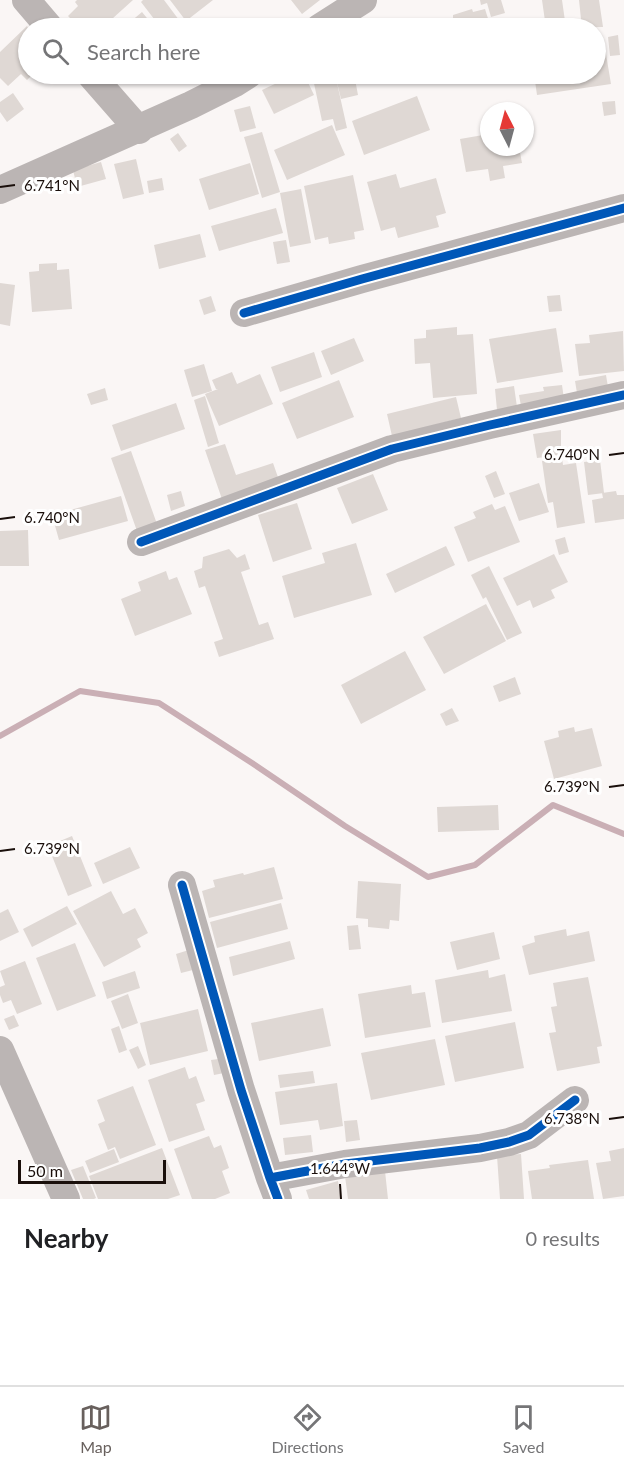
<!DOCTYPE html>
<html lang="en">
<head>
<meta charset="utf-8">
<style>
  :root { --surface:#fff; --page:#f2f2f2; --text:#202124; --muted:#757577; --line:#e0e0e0; --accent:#68605d }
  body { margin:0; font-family:Lato,sans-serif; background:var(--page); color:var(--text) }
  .compass { position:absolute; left:480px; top:102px; width:54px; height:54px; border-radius:50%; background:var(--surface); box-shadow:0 2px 4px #0004; rotate:354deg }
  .scale { position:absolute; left:18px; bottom:15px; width:148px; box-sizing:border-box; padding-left:6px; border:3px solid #1a0f0b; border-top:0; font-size:16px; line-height:21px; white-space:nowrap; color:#1a0f0b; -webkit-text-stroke:4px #fff; paint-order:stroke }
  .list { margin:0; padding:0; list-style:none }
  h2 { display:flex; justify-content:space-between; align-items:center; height:78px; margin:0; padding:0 24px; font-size:26px }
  h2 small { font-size:20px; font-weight:400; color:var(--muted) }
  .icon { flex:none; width:33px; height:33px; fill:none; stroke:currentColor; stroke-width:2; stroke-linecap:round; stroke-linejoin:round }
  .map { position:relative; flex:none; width:624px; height:1199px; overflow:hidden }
  .search { position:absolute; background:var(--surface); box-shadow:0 2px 4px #0004; left:18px; right:18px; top:18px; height:66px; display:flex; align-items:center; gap:15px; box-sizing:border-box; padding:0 21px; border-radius:33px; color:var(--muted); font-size:22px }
  .sheet { height:186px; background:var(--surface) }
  nav { display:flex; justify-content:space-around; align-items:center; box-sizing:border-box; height:84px; border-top:2px solid var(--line); background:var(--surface); font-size:16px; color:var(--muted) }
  nav a { display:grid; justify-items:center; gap:3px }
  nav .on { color:var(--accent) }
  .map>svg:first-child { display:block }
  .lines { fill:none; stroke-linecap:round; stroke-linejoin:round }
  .stream { stroke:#caafb5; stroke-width:6 }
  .building { fill:#dfd8d4 }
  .minor { stroke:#bbb5b4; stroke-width:28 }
  .cycleway-casing { stroke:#fff; stroke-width:13 }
  .cycleway { stroke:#0057b8; stroke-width:9 }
  .ticks { fill:none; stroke:#1a0f0b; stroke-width:2 }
  .ticks-label { font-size:15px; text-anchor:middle; fill:#1a0f0b; stroke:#fff; stroke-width:6; stroke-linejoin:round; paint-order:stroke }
</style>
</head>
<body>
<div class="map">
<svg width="624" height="1199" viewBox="0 0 624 1199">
  <rect width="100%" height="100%" fill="#faf6f5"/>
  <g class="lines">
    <!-- stream -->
    <path class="stream" d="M 0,736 L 80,691 L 159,703 L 252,763 L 345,826 L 428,877 L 475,865 L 553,805 L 624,834"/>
  </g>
  <!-- building -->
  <path class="building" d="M 77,0 L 133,0 L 102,28 L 80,28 L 68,16 L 78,6 L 75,2 Z
    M 143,0 L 164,0 L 185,28 L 161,28 L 141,2 Z
    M 170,0 L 213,0 L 186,21 Z
    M 291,0 L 320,0 L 302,14 Z
    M 480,0 L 501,0 L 505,13 L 491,17 L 487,3 L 481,5 Z
    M 542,0 L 562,0 L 565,21 L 581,19 L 579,0 L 599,0 L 603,27 L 546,28 Z
    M 472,9 L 473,12 L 485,9 L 491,28 L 435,28 L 434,23 L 453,18 L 453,15 Z
    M 142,12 L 151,23 L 153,22 L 158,28 L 123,28 Z
    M 27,26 L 28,28 L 28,74 L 33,74 L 27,80 L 21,74 L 8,86 L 0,78 L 0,52 Z
    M 618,35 L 620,55 L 610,56 L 608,37 Z
    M 605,48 L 611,84 L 537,95 L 534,74 L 596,74 L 596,49 Z
    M 296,74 L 304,74 L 314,95 L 274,114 L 262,90 Z
    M 312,74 L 335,74 L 347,128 L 336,131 L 333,119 L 322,121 Z
    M 335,74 L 354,74 L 358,95 L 341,99 Z
    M 13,93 L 24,109 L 7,122 L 0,112 L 0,102 Z
    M 417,96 L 430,130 L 364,155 L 352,121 Z
    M 615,101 L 616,114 L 604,116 L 602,102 Z
    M 250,106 L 256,128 L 240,132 L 234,110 Z
    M 332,125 L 345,155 L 287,180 L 274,150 Z
    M 262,132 L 280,192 L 262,198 L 244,137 Z
    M 178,133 L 187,146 L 179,152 L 170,139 Z
    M 489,134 L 489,147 L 519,147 L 522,163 L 503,166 L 505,178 L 490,181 L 488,169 L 466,172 L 460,139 Z
    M 136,159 L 144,194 L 123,199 L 114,164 Z
    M 101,162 L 106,179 L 77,187 L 73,170 Z
    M 250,163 L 259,194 L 209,210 L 199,179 Z
    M 396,174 L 400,188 L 436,178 L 446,213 L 436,216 L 439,227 L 398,238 L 395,227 L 381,231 L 367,182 Z
    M 353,175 L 364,230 L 354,232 L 355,239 L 329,244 L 328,237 L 315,240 L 304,186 Z
    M 162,178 L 164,190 L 149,193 L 147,181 Z
    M 301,189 L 311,243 L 290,247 L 280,193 Z
    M 276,208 L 283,233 L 219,251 L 211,226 Z
    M 200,234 L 206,257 L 159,269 L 154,245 Z
    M 286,240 L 290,262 L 277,264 L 273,242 Z
    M 57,263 L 57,270 L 69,269 L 72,309 L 32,312 L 29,272 L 39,271 L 39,264 Z
    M 0,283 L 15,285 L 10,326 L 0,324 Z
    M 560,295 L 562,311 L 549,312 L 547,296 Z
    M 211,296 L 216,311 L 204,315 L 199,300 Z
    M 457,327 L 457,335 L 473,334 L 477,394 L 433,398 L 430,363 L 415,364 L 414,339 L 426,338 L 426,330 Z
    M 556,328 L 563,372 L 497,383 L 489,339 Z
    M 623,331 L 624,371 L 579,376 L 575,344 L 590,343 L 589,335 Z
    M 354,338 L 364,361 L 331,375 L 321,351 Z
    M 314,352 L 322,377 L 280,392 L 271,367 Z
    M 204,364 L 212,391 L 192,397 L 184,370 Z
    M 232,372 L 237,384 L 260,374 L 273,404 L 219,426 L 205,394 L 218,389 L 216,389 L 212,380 Z
    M 606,375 L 608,387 L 577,393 L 575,381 Z
    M 339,380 L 354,417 L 297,439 L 282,403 Z
    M 562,385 L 564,399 L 521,406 L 519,395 L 544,391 L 543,387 Z
    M 514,386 L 517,407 L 497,410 L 495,389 Z
    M 105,388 L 108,400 L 91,405 L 87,394 Z
    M 205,396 L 219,443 L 208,447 L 194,400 Z
    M 456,397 L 461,418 L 392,436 L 387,414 Z
    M 176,403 L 185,429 L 121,451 L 112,425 Z
    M 561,430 L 561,455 L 537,458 L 533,434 Z
    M 225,444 L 236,475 L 273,463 L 280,483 L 223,502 L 205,450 Z
    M 131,451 L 157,524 L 137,531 L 111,458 Z
    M 562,458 L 563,465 L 576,463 L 585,523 L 557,528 L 553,502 L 548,503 L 542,461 Z
    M 600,460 L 604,493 L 588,495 L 584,462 Z
    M 496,471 L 505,494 L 494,498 L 485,476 Z
    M 373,474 L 388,510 L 352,524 L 337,488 Z
    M 539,483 L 549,512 L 519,521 L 509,493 Z
    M 181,491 L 185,506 L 171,511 L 167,495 Z
    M 616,491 L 617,495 L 624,495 L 624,519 L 595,523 L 592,500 L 603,498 L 602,493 Z
    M 121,496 L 128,521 L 59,540 L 52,515 Z
    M 297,503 L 312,549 L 273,562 L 258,515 Z
    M 492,504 L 495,510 L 505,506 L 520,542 L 468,562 L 454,527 L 476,518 L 473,512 Z
    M 28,530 L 29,566 L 0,566 L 0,531 Z
    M 565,537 L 569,552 L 559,555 L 555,540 Z
    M 356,543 L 372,595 L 294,618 L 282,576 L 325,563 L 322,553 Z
    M 446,546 L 455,565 L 395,593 L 386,574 Z
    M 229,549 L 237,558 L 245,554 L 250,569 L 241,572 L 259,625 L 268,622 L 274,639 L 219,657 L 214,642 L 223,639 L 205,586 L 199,588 L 194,571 L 202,568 L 203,557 Z
    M 554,554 L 568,582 L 551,590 L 555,598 L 533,608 L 530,600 L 517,606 L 503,578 Z
    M 489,566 L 522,633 L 507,640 L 486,597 L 483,599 L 471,575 Z
    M 166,571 L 169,580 L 177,577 L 192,614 L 135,636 L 121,599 L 141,591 L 138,582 Z
    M 486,604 L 506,641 L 444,674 L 423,637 Z
    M 405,651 L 426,690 L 361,724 L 341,685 Z
    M 515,677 L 521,694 L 499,702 L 493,686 Z
    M 452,708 L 459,721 L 446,726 L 440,714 Z
    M 574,727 L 575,732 L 592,728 L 602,766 L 554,779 L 544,741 L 559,737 L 558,731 Z
    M 498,805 L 499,830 L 438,832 L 437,807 Z
    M 72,836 L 92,886 L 68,896 L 48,846 Z
    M 130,847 L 140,868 L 103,884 L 94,863 Z
    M 274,867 L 283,899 L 209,918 L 202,891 L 215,887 L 213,880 L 243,873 L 244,875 Z
    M 358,881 L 401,884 L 399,921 L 390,920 L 389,929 L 368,927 L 368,919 L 356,918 Z
    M 111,891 L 123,914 L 135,908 L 148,933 L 137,939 L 141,947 L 104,967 L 73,911 Z
    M 281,903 L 288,929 L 217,948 L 210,922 Z
    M 67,906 L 77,924 L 32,947 L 23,929 Z
    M 8,909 L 19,932 L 0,941 L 0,913 Z
    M 358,925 L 361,949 L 349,950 L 347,926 Z
    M 566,929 L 567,936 L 589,931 L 595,961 L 529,975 L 522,946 L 535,942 L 534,936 Z
    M 494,932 L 500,959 L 457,970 L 450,942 Z
    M 290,941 L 295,959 L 233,976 L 229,957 Z
    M 75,943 L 96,996 L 57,1011 L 36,958 Z
    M 192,949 L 197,969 L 181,973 L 176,954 Z
    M 25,961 L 42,1004 L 17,1014 L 11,1000 L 3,1003 L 0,995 L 0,987 L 5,985 L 0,971 Z
    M 488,970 L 489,978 L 505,974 L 512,1011 L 442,1023 L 435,980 Z
    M 135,971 L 140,988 L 107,999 L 102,982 Z
    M 588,977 L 602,1046 L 597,1047 L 600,1063 L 557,1071 L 549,1033 L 556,1032 L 551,1007 L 557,1006 L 553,983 Z
    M 411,985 L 412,994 L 425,992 L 431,1027 L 365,1038 L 358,994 Z
    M 128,994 L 138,1023 L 122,1029 L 111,1001 Z
    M 323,1008 L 331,1046 L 259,1061 L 251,1023 Z
    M 198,1009 L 208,1051 L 150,1065 L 140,1023 Z
    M 14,1015 L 19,1026 L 9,1030 L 4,1019 Z
    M 515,1022 L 524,1068 L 455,1082 L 445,1036 Z
    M 119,1026 L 127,1050 L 119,1053 L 111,1029 Z
    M 435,1039 L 445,1085 L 371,1100 L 361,1053 Z
    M 138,1046 L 146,1065 L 138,1069 L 129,1050 Z
    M 226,1058 L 229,1072 L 214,1075 L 211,1060 Z
    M 185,1067 L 189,1079 L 196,1076 L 205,1101 L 196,1104 L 205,1130 L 169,1142 L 148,1080 Z
    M 313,1071 L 315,1083 L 280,1088 L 278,1075 Z
    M 337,1083 L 343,1126 L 320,1130 L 318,1120 L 280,1125 L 275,1092 Z
    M 133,1086 L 156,1145 L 120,1159 L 115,1147 L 108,1150 L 98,1124 L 105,1121 L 97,1100 Z
    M 357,1120 L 360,1140 L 346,1142 L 344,1121 Z
    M 311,1135 L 313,1152 L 285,1155 L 283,1138 Z
    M 209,1136 L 214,1148 L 221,1145 L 229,1168 L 222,1171 L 230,1193 L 215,1199 L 192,1199 L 174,1149 Z
    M 162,1148 L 180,1195 L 168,1199 L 98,1199 L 89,1176 Z
    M 624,1148 L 624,1196 L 603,1199 L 596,1163 L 611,1161 L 609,1151 Z
    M 114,1149 L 119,1162 L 90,1173 L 85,1161 Z
    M 521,1154 L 524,1199 L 500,1199 L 497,1156 Z
    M 588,1160 L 594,1199 L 532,1199 L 528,1171 L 550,1168 L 549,1165 Z
    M 83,1166 L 96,1198 L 94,1199 L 83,1199 L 71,1170 Z
    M 385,1171 L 388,1199 L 348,1199 L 345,1176 Z
    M 338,1181 L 341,1199 L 309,1199 L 306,1190 Z"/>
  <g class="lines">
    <!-- minor -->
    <path class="minor" d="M 26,0 L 50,28
      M 319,28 L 363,0
      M 90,74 L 139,130
      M 0,190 L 191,105 L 235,83 L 249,74
      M 244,313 L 362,279 L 624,208
      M 141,542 L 392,449 L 490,425 L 624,395
      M 182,885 L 241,1090 L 270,1178 L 278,1199
      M 0,1050 L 66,1199
      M 270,1178 L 345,1164 L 480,1148 L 509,1142 L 529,1135 L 575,1100"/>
    <defs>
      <path id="cycleway" d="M 244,313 L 362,279 L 624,208
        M 141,542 L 392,449 L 490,425 L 624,395
        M 182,885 L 241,1090 L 270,1178 L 278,1199
        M 270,1178 L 345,1164 L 480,1148 L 509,1142 L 529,1135 L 575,1100"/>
    </defs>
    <!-- cycleway casing -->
    <use href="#cycleway" class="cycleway-casing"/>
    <!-- cycleway -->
    <use href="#cycleway" class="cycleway"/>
  </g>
  <!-- ticks -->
  <path class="ticks" d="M 0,187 L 15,185M 609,455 L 624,453M 0,519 L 15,517M 609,787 L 624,785M 0,851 L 15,849M 609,1119 L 624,1117M 340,1184 L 341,1199"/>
  <g class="ticks-label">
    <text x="52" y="191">6.741°N</text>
    <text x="572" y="460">6.740°N</text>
    <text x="52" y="523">6.740°N</text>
    <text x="572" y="792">6.739°N</text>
    <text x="52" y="854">6.739°N</text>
    <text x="572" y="1124">6.738°N</text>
    <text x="340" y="1174">1.644°W</text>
  </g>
</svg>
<svg class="compass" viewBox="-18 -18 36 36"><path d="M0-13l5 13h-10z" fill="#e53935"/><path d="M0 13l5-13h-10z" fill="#757577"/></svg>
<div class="scale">50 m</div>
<div class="search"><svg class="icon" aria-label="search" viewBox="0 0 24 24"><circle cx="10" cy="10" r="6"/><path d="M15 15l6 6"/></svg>Search here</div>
</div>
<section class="sheet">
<h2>Nearby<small>0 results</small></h2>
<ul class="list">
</ul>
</section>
<nav>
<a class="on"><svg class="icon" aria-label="map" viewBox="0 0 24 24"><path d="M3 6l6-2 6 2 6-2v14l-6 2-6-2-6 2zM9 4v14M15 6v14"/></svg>Map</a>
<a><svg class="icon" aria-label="directions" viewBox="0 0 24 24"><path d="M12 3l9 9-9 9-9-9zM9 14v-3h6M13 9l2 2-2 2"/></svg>Directions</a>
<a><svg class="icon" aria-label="saved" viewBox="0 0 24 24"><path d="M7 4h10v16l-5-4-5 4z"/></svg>Saved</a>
</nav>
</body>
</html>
